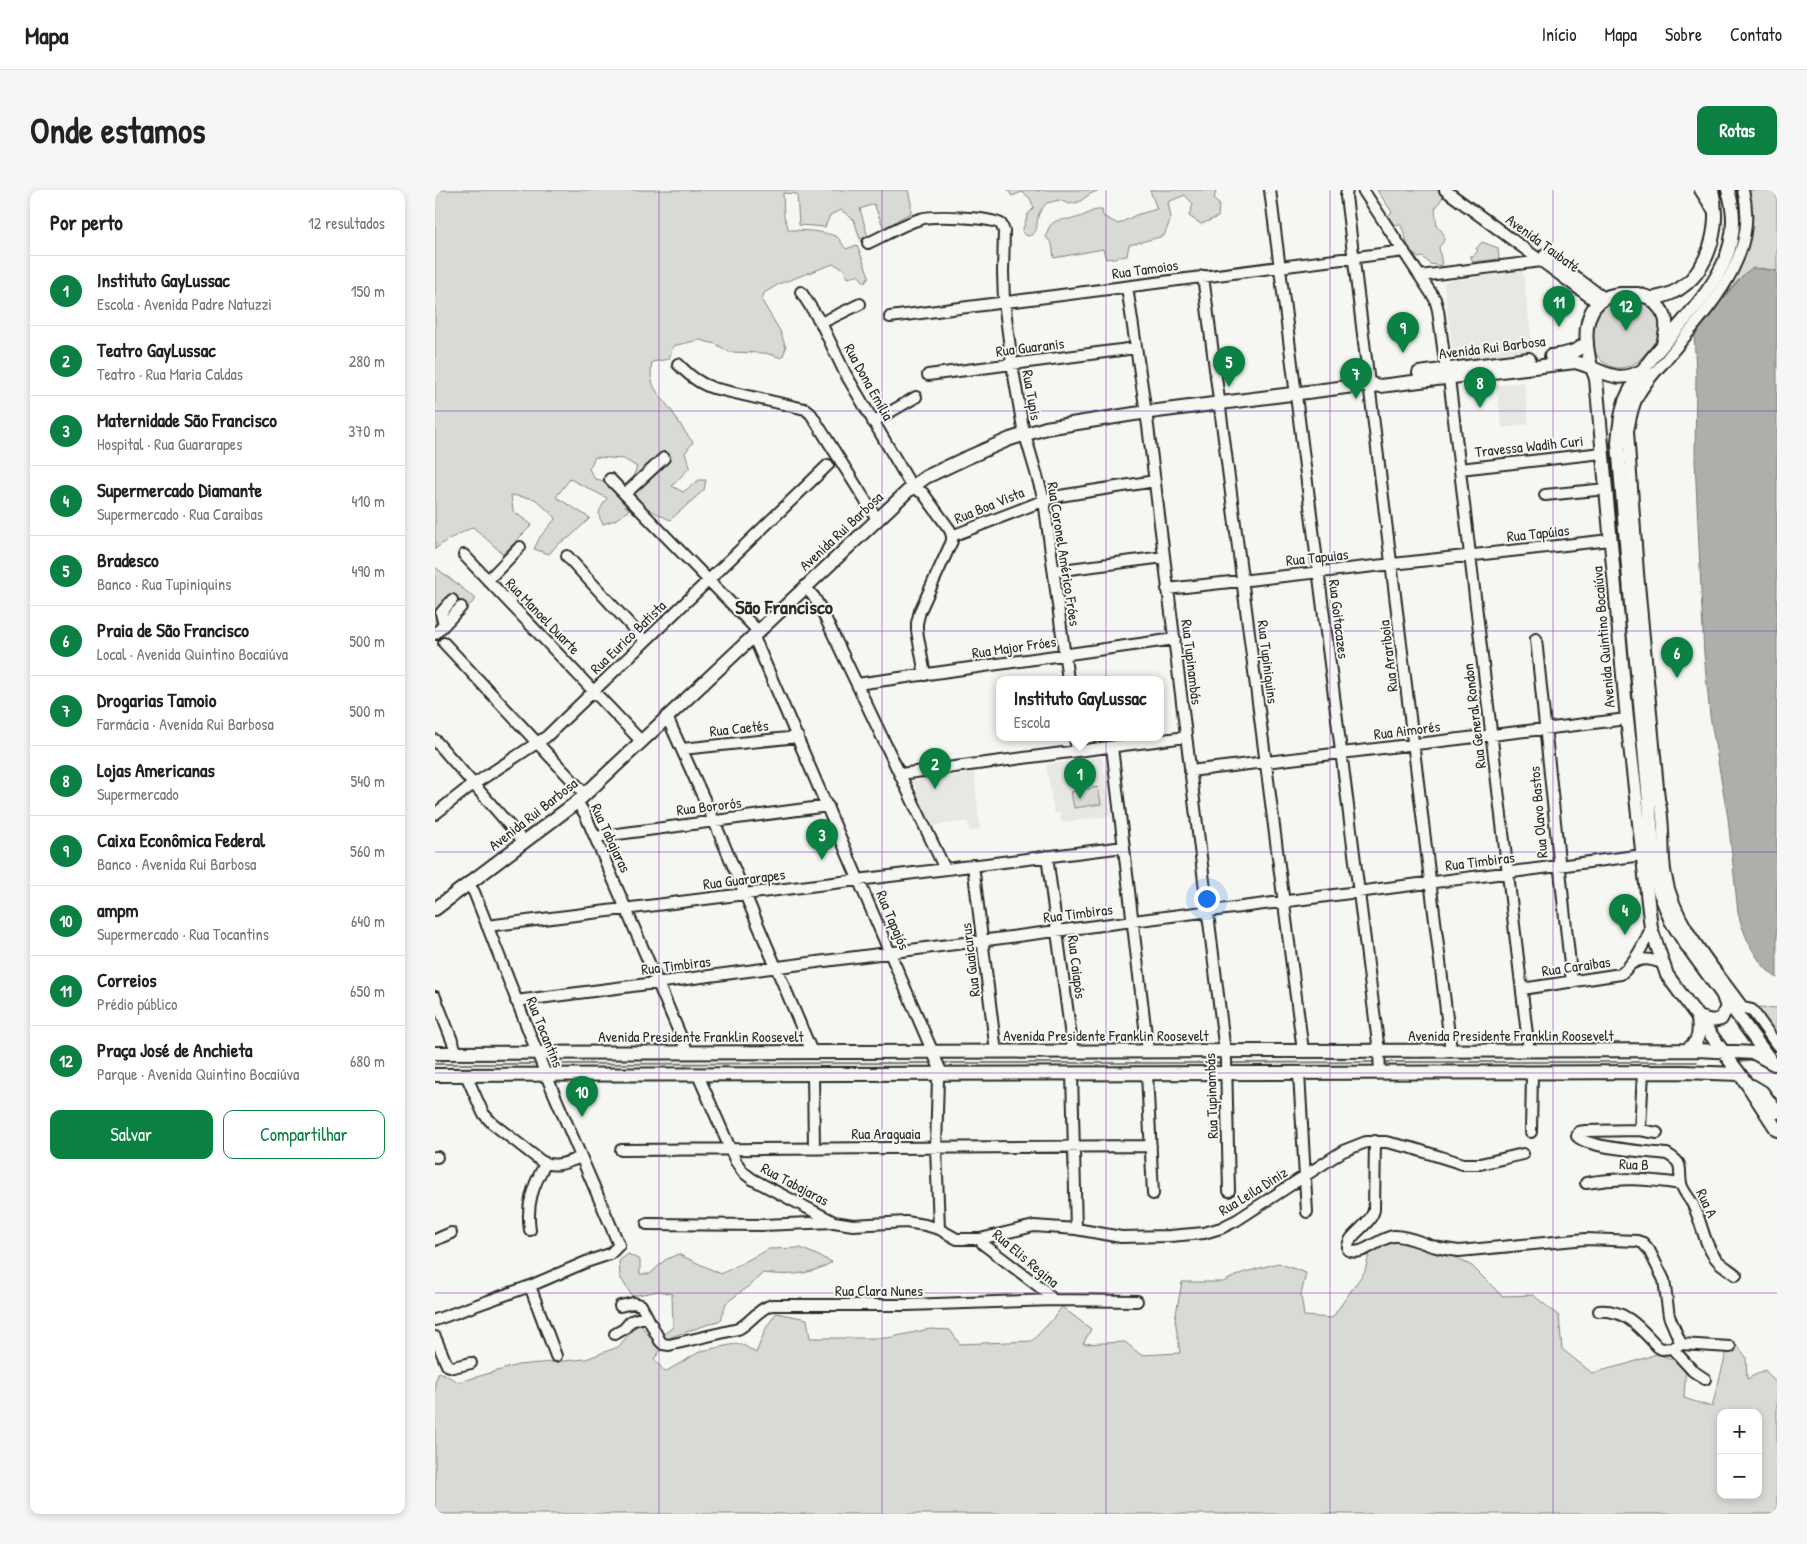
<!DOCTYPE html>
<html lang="pt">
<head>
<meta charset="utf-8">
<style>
  :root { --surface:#fff; --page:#f6f6f6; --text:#222; --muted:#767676; --line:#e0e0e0; --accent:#0b8043 }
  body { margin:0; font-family:"Patrick Hand",sans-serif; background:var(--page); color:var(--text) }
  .controls { position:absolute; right:15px; bottom:15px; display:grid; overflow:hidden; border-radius:10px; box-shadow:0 2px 8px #0003 }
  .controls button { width:45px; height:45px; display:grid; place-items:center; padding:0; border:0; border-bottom:1px solid var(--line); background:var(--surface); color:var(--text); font:25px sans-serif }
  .you { position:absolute; left:771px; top:708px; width:18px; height:18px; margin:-12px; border:4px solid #fff; border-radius:50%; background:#1a73e8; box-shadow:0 0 0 8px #1a73e833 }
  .badge { display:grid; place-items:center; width:32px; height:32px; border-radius:50%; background:var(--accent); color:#fff; font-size:16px; font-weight:700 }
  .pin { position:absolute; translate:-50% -41px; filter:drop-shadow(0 1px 2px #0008) }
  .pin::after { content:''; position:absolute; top:26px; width:18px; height:15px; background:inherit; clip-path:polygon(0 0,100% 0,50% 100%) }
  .popup { position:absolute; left:561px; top:486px; width:168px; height:65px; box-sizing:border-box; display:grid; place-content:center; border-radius:10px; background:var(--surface); filter:drop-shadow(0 1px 4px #0005); font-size:16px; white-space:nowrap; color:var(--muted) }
  .popup b { font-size:19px; color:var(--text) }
  .popup::after { content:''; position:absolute; left:50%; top:100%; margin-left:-10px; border:10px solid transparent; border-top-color:var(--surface) }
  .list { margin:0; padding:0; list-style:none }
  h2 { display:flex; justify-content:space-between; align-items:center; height:65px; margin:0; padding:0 20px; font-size:21px }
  h2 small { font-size:16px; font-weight:400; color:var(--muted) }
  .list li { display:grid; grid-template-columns:32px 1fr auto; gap:15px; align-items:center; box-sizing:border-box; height:70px; padding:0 20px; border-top:1px solid var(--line) }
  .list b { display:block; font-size:19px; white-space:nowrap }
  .list p { margin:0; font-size:16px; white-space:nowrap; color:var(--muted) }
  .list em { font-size:16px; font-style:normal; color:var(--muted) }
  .actions { display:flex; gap:10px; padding:15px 20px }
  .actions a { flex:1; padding:11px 0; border:1px solid var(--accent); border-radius:10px; text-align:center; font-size:18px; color:var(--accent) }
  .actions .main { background:var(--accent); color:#fff }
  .map { position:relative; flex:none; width:1342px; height:1324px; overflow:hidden; border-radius:10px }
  header { display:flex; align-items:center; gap:30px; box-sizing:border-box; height:70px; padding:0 25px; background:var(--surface); border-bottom:1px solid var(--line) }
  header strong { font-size:24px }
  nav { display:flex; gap:28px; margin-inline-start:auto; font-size:18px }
  .intro { display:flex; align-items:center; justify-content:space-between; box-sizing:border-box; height:120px; padding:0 30px }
  h1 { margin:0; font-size:35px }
  .button { padding:12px 22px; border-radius:10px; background:var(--accent); color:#fff; font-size:18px; font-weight:700 }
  main { display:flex; gap:30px; padding:0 30px }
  aside { flex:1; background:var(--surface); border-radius:10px; box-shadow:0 2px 8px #0003 }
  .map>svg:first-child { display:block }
  .built { fill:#e7e7e3 }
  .green { fill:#d9d9d5; stroke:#828280; fill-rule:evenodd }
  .water { fill:#aeaeab; stroke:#7a7a78 }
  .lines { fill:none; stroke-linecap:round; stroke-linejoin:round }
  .stream { stroke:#7a7a78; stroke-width:2 }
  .minor-casing { stroke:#2b2b2b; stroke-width:14 }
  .major-casing { stroke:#2b2b2b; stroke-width:16 }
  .minor { stroke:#f6f6f2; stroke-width:10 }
  .major { stroke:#f6f6f2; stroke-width:12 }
  .grid { fill:none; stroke:#7b2cbf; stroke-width:1; stroke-opacity:0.55 }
  .labels { text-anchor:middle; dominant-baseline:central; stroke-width:4; stroke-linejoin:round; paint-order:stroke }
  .street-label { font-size:15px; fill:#2b2b2b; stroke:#f6f6f2 }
  .district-label { font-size:20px; font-weight:bold; fill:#2b2b2b; stroke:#f6f6f2 }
</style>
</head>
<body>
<header>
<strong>Mapa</strong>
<nav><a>Início</a><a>Mapa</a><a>Sobre</a><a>Contato</a></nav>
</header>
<div class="intro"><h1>Onde estamos</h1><a class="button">Rotas</a></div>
<main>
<aside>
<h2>Por perto<small>12 resultados</small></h2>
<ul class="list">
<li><span class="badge">1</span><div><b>Instituto GayLussac</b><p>Escola · Avenida Padre Natuzzi</p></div><em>150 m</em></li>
<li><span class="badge">2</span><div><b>Teatro GayLussac</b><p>Teatro · Rua Maria Caldas</p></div><em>280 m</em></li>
<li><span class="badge">3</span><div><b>Maternidade São Francisco</b><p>Hospital · Rua Guararapes</p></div><em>370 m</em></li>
<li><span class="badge">4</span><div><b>Supermercado Diamante</b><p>Supermercado · Rua Caraibas</p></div><em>410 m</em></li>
<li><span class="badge">5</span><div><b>Bradesco</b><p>Banco · Rua Tupiniquins</p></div><em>490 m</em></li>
<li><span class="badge">6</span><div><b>Praia de São Francisco</b><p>Local · Avenida Quintino Bocaiúva</p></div><em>500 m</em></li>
<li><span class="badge">7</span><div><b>Drogarias Tamoio</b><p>Farmácia · Avenida Rui Barbosa</p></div><em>500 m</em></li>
<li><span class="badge">8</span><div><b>Lojas Americanas</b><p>Supermercado</p></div><em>540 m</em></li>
<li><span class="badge">9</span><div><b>Caixa Econômica Federal</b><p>Banco · Avenida Rui Barbosa</p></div><em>560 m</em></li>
<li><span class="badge">10</span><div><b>ampm</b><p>Supermercado · Rua Tocantins</p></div><em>640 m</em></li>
<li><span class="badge">11</span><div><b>Correios</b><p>Prédio público</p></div><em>650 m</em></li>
<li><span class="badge">12</span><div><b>Praça José de Anchieta</b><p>Parque · Avenida Quintino Bocaiúva</p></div><em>680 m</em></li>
</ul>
<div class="actions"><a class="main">Salvar</a><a>Compartilhar</a></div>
</aside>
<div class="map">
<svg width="1342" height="1324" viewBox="0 0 1342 1324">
  <rect width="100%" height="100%" fill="#f6f6f2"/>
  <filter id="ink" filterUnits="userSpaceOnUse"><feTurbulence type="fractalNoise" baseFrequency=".02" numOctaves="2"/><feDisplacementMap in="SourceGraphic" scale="10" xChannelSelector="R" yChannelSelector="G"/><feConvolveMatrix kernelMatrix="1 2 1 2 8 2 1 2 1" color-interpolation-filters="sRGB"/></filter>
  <g filter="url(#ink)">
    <!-- built -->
    <path class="built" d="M 1088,81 L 1098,163 L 1019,173 L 1009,94 L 1011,91 Z
      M 1089,192 L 1094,234 L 1067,238 L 1061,195 Z
      M 665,567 L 667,568 L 676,626 L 626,632 L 625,623 L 619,623 L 611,575 Z
      M 539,583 L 545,639 L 534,641 L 533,631 L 496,636 L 478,591 Z"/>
    <!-- green -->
    <path class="green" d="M 0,0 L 473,0 L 476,13 L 476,23 L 464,29 L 450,41 L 439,14 L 425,19 L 433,47 L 425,49 L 419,30 L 406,20 L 395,25 L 390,37 L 364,35 L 362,4 L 348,3 L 349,26 L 354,40 C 366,40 391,41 402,47 C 405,49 408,56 411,59 L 422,55 L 434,86 L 430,93 L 423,85 L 413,88 L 408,78 L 398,74 L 344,94 L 329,103 L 327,111 L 345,141 L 351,158 L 347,168 L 330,163 L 294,162 L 281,154 L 264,150 L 238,156 L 234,169 L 217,172 C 213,197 223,202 236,220 C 244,231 248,241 258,252 L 250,263 L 255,277 L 237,296 L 248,302 L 264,290 L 271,290 L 269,300 L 235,330 C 221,323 195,313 197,293 C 197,288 200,282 202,277 L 189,269 L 160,267 L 154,279 L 160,289 L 170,291 L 194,320 L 180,330 L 168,334 C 160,322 166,319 172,308 L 135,289 L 121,307 L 155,328 L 135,347 L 123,354 L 114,364 L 99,359 L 105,347 L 121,328 L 100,309 L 76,305 L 78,321 L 97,335 L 68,364 L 38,337 L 12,350 L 0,359 Z
      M 573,0 L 603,0 L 603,2 L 605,0 L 664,0 L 655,4 L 644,12 L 635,14 L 624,10 L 612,13 C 608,17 604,22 603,27 C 601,37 604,44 592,46 L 587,42 L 593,24 L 599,18 L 595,8 L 587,2 L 577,6 Z
      M 715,0 L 781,0 L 779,10 L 784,14 L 783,27 L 766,34 L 754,26 L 758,14 L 750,5 L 733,12 L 736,28 L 729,46 L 694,55 L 692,66 L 671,69 L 668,59 L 619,68 L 617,54 L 611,47 C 615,24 630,32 645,27 C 653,24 657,19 667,20 L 668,26 L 683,34 L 701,25 L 722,19 Z
      M 942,0 L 1002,0 L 1009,5 L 1000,19 L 1002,37 C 1010,42 1012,50 1004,57 L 1007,76 L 995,74 L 988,67 L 984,68 C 970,61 972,45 965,34 L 959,35 L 954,33 L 953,26 L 957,22 Z
      M 1308,0 L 1342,0 L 1342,81 C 1313,74 1312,81 1294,101 L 1297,94 L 1296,82 L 1306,61 Z
      M 1047,52 L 1063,58 L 1064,69 L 1038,72 L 1035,65 L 1038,66 L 1043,61 L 1041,59 Z
      M 1180,106 L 1214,111 C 1227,130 1231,139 1215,159 C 1209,166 1201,175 1191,177 C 1174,182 1158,167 1156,150 C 1155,144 1157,137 1159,132 C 1160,128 1161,124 1163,121 C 1166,115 1175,110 1180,106 Z
      M 0,377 L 41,409 L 8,441 L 0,442 Z
      M 663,597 L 666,614 L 639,618 L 636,602 Z
      M 1322,817 L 1342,818 L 1342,845 Z
      M 961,1050 L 1004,1060 L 1037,1076 L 1067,1106 L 1098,1105 L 1124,1126 L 1127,1159 L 1157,1183 L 1192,1174 L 1221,1164 L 1251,1173 L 1249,1208 L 1277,1217 L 1292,1160 L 1303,1156 L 1311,1167 L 1312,1189 L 1330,1180 L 1342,1194 L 1342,1324 L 0,1324 L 0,1192 L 4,1182 L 24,1192 L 83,1175 L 151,1169 L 183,1157 L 204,1133 L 219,1152 L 238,1137 L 237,1104 L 224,1101 L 197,1106 L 185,1087 L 184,1071 L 193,1064 L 205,1070 L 205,1084 L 215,1084 L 230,1070 L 243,1064 L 286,1084 L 334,1059 L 366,1058 L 397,1072 C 377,1085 352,1086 328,1083 L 315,1095 L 291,1113 L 286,1130 L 236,1147 L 219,1169 L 230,1182 L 266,1161 L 300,1154 L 308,1155 L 321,1163 L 331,1138 L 341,1123 L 372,1129 L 375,1148 L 452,1148 L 495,1139 L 515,1140 L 525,1154 L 597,1151 L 617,1130 L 627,1117 L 656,1139 L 648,1154 L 690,1152 L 706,1165 L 745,1163 L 740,1129 L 747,1092 L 788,1092 L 807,1083 L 843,1073 L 871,1083 L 866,1105 L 869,1126 L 897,1128 L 930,1081 L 936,1057 ZM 1286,1223 L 1323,1223 L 1323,1305 L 1286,1305 Z"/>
    <!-- water -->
    <path class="water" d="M 1318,78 L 1342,81 L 1342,788 C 1321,774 1309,746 1303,723 L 1293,628 L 1275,526 L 1269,464 L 1260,270 L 1261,184 L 1259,143 L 1310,83 Z"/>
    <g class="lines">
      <!-- stream -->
      <path class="stream" d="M 947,872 L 1262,872
        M 1302,872 L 1315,871
        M 507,873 L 788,873
        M 795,873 L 940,872
        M 0,874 L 103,874
        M 110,874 L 498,873"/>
      <defs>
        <path id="minor" d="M 835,0 L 944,861 L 945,883
          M 912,0 L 911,6 L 1016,861
          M 928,0 L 1000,109 L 1003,120 L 1011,180
          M 1010,0 L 1163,113
          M 1265,0 L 1278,20
          M 1308,0 C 1326,69 1269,122 1230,171 C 1220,182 1209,194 1202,208 C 1197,218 1195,230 1193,241 L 1203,383 L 1224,609 C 1231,635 1226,661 1231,686 C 1240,735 1278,776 1306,815 L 1309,818 L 1317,820 L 1342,855
          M 433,53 C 449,46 468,34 485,29 C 499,25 554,27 566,34 L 569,41 L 568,82 L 569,111 L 577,174 L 588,238 L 609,310 L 633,490
          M 1110,64 L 1169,108
          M 768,86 L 868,861
          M 985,86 L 1107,71
          M 692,97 L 713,236 L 791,870 L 794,1001
          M 366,102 L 386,133 L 410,183 L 477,297 L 488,303 L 515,340 L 517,346 L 517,351 L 485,421 L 482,433 L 482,441 L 490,485
          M 455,127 L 969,61
          M 386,133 L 425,114
          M 243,174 C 254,185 263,193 278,198 L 370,219 L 376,224 L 442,329
          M 493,185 L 701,158
          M 1014,188 L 1094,861
          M 438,232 L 481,207
          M 1025,279 L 1167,263
          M 175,289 L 323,441
          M 190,304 L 229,268
          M 1110,305 L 1171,299
          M 517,346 L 618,307 L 720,291
          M 29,365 L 206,551
          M 132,366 L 210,451
          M 619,381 L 729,367
          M 53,390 L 85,357
          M 370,397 L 379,407 L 387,421 L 510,679
          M 732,399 L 1175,350
          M 9,435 L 26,417
          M 0,444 L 9,435 L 6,423 L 17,410
          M 318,445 L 505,879 L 503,889 L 501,957 L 504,1039
          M 1101,449 C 1114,564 1124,678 1137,792
          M 9,453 L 150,604
          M 422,494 L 740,449
          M 232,527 L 279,631 L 377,862
          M 640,548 L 642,561
          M 0,550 L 89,652
          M 677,557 L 713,862
          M 247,559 L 363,547
          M 755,581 L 1192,529
          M 465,584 L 751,547
          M 142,612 L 150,624 L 253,863
          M 0,624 L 33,598 L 111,547 L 393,275
          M 160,647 L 393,616
          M 612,666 L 638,862
          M 538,675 L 561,862
          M 52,736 L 689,657
          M 1196,774 C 1207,767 1215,769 1227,773
          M 1087,799 L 1186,784 C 1199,773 1210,754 1216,738
          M 0,807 L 22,863
          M 81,811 L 1208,665
          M 864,883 L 872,1022
          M 378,884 L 379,958
          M 637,884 L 641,1039
          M 712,884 L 718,1004
          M 31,885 L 48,923 L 57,933 L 106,971 C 119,979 133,972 146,967
          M 263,885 L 301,972 L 308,982 L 317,989 L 399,1032 L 418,1035 L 471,1032 L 490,1035 L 504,1039 L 522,1049 L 545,1049 L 599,1036 L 641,1039 L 686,1047 L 735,1046 L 769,1043 L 786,1038 L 802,1030 L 908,961 L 931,952 L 951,952 L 977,958 L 1028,974 L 1045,974 L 1088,964
          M 1205,940 L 1208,882
          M 1096,942 L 1097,882
          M 1222,943 L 1205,940 L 1150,941 L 1144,942 L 1142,946 C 1151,958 1215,962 1232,964 C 1250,974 1243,978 1246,993 C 1247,1001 1256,1009 1259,1017 C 1268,1035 1269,1058 1285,1073 C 1290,1077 1296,1081 1301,1085
          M 940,951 L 939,1020 C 935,1037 911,1044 913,1060 C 927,1068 944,1047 959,1046 C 972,1045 988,1054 1001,1057 C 1008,1059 1016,1060 1024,1061 L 1151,1049 L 1202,1051 L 1208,1053 L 1214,1060 L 1229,1090 L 1234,1126 L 1246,1154
          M 186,960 L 716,956
          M 0,967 L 2,967
          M 1151,993 C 1185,987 1212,989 1246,994
          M 212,1034 L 328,1035 L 398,1032
          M 95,1040 C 91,1014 98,996 110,974
          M 545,1049 L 548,1054 L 610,1101 L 618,1110
          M 0,1050 L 16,1043
          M 95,1096 L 121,1166
          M 185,1116 L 198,1113 L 206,1115 L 225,1151 L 228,1154 L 234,1155 L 303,1139 C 315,1133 324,1118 337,1115 L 472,1115 L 618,1110 L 702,1111
          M 1164,1121 C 1191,1119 1206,1139 1223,1157 L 1227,1159 L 1237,1158
          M 0,1130 L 95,1096 L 151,1072 L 175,1064 L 184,1055 L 111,885 L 39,702 L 33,694
          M 180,1144 L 189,1139 L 196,1131 L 212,1126
          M 0,1147 L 12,1175 L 18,1177 L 36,1173
          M 1270,1189 L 1258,1181 L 1237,1158 L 1246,1154 L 1295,1157"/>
        <path id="major" d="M 1277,0 C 1288,43 1269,100 1220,108 C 1213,109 1208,105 1202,104 C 1197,104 1191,104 1186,104 C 1151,106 1148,140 1154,168 C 1155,175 1159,182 1161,189 L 1192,529 L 1216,738 L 1232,785 L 1312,894 L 1342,940
          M 1293,0 C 1322,90 1220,140 1190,211 C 1185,225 1184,239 1183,253 L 1197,427 L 1219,666 L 1224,701 L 1236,731 L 1250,753 L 1336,871
          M 1215,108 C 1233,124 1234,132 1228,154
          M 1116,166 C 1130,164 1142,163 1152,152
          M 984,183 L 1094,169
          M 0,719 L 142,612 L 477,297 L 491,287 L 529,269 L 575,249 L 611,238 L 699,224 L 935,194 L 945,196 L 1140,172 C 1168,179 1180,197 1210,179
          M 1262,826 C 1271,830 1277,832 1286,829 L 1292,817 L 1288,806
          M 1251,860 C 1264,853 1265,843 1263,829
          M 0,863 L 1262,860 L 1319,863 L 1339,874
          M 0,885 L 1248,882 L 1304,884
          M 1317,896 L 1327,902 L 1342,922"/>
      </defs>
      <!-- minor casing -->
      <use href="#minor" class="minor-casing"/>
      <!-- major casing -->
      <use href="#major" class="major-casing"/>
      <!-- minor -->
      <use href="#minor" class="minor"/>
      <!-- major -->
      <use href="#major" class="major"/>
    </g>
  </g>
  <!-- grid -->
  <path class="grid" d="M 224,0 L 224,1324M 447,0 L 447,1324M 671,0 L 671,1324M 895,0 L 895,1324M 1118,0 L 1118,1324M 0,221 L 1342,221M 0,441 L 1342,441M 0,662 L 1342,662M 0,883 L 1342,883M 0,1103 L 1342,1103"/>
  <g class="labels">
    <!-- street labels -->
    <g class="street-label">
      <text transform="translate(1108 53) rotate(36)">Avenida Taubaté</text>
      <text transform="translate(710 79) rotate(-8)">Rua Tamoios</text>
      <text transform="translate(595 157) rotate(-7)">Rua Guaranis</text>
      <text transform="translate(1057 157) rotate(-7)">Avenida Rui Barbosa</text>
      <text transform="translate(434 192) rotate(61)">Rua Dona Emília</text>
      <text transform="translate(597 205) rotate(80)">Rua Tupis</text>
      <text transform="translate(1094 256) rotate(-6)">Travessa Wadih Curi</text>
      <text transform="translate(554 315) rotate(-22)">Rua Boa Vista</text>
      <text transform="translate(406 341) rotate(-43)">Avenida Rui Barbosa</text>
      <text transform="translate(1103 343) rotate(-6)">Rua Tapúias</text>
      <text transform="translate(629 364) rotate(81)">Rua Coronel Américo Fróes</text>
      <text transform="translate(882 367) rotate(-6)">Rua Tapuias</text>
      <text transform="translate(108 426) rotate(46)">Rua Manoel Duarte</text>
      <text transform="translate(904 429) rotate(83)">Rua Goitacazes</text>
      <text transform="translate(193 447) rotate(-44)">Rua Eurico Batista</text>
      <text transform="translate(1168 447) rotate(-95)">Avenida Quintino Bocaiúva</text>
      <text transform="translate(579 457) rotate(-8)">Rua Major Fróes</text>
      <text transform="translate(953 466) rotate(-97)">Rua Arariboia</text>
      <text transform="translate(757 472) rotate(83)">Rua Tupinambás</text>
      <text transform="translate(833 472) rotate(83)">Rua Tupiniquins</text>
      <text transform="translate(1039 526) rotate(-97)">Rua General Rondon</text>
      <text transform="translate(304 538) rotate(-6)">Rua Caetés</text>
      <text transform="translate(972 540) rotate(-7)">Rua Aimorés</text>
      <text transform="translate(274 616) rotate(-7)">Rua Bororós</text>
      <text transform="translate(1103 622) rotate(-95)">Rua Olavo Bastos</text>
      <text transform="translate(98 624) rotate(-38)">Avenida Rui Barbosa</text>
      <text transform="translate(176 648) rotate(65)">Rua Tabajaras</text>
      <text transform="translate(1045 671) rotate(-7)">Rua Timbiras</text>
      <text transform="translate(309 689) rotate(-7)">Rua Guararapes</text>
      <text transform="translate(643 723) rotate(-7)">Rua Timbiras</text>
      <text transform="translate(458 730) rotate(67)">Rua Tapajós</text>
      <text transform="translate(535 770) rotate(-97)">Rua Guaicurus</text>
      <text transform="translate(241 775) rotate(-7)">Rua Timbiras</text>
      <text transform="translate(1141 776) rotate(-8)">Rua Caraibas</text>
      <text transform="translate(642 777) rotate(83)">Rua Caiapós</text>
      <text transform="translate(110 842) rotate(68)">Rua Tocantins</text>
      <text x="671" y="845">Avenida Presidente Franklin Roosevelt</text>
      <text x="1076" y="845">Avenida Presidente Franklin Roosevelt</text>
      <text x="266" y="846">Avenida Presidente Franklin Roosevelt</text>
      <text transform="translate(776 906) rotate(-92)">Rua Tupinambás</text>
      <text x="451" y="943">Rua Araguaia</text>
      <text transform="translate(1199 974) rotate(2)">Rua B</text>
      <text transform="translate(360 994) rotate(28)">Rua Tabajaras</text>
      <text transform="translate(818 1001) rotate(-32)">Rua Leila Diniz</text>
      <text transform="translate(1272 1013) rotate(65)">Rua A</text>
      <text transform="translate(591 1068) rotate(40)">Rua Elis Regina</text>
      <text x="444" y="1100">Rua Clara Nunes</text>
    </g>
    <!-- district labels -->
    <g class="district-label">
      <text x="349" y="416">São Francisco</text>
    </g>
  </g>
</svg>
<div class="controls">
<button>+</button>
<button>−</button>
</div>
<div class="you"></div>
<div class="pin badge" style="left:645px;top:609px">1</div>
<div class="popup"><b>Instituto GayLussac</b>Escola</div>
<div class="pin badge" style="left:500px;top:599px">2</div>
<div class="pin badge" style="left:387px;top:670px">3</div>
<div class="pin badge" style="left:1190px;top:745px">4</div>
<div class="pin badge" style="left:794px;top:197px">5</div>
<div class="pin badge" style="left:1242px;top:488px">6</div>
<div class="pin badge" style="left:921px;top:209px">7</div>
<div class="pin badge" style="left:1045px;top:218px">8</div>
<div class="pin badge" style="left:968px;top:163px">9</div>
<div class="pin badge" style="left:147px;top:927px">10</div>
<div class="pin badge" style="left:1124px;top:137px">11</div>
<div class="pin badge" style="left:1191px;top:141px">12</div>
</div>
</main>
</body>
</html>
